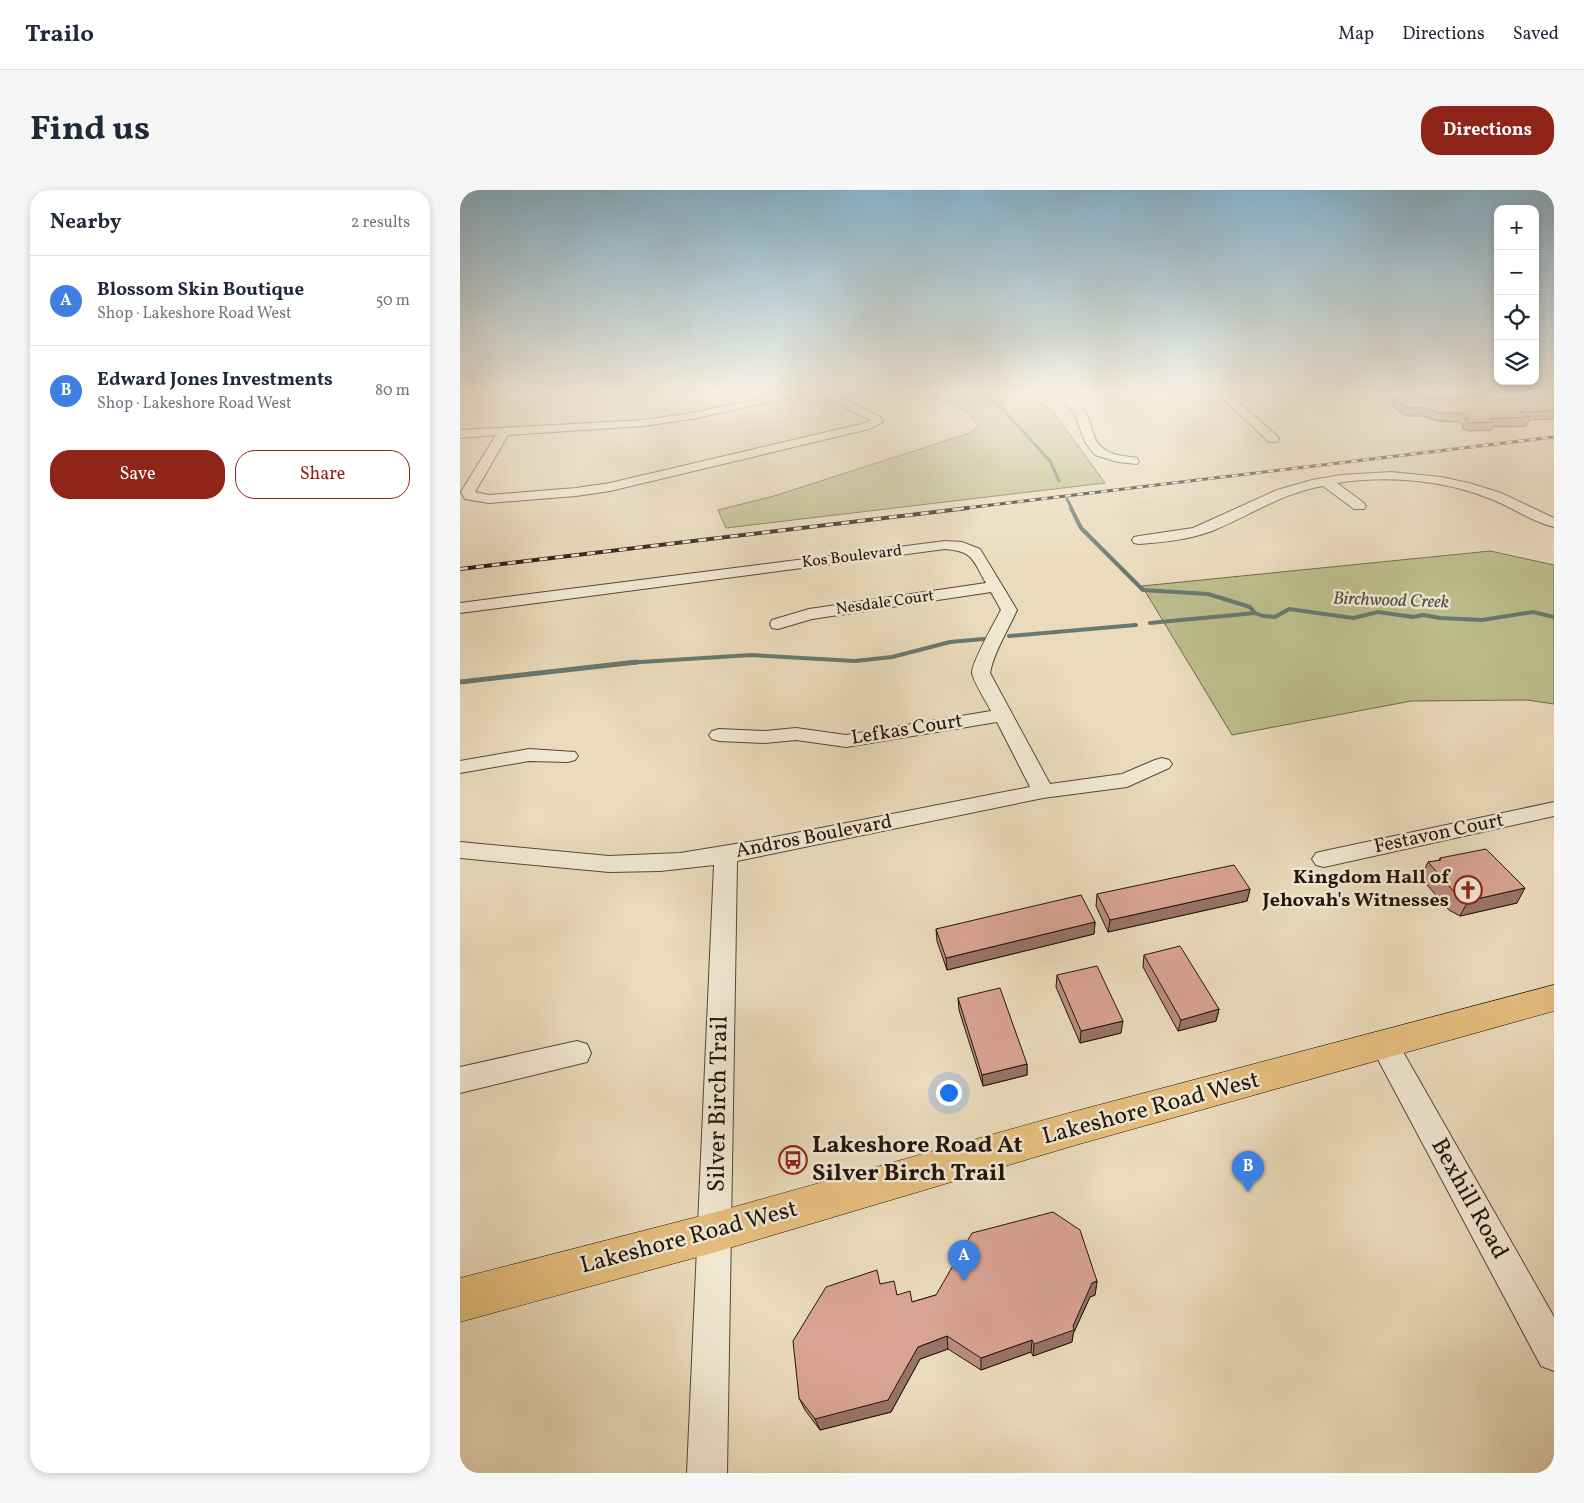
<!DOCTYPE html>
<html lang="en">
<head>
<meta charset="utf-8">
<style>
  :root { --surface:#fff; --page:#f6f6f7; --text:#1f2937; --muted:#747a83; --line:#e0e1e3; --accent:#8f2418 }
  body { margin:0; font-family:Vollkorn,serif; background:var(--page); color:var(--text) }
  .controls { position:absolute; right:15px; top:15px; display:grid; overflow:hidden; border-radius:10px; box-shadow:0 2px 8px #0003 }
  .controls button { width:45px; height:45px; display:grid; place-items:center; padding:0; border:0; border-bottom:1px solid var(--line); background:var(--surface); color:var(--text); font:25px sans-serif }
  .you { position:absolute; left:488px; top:902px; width:18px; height:18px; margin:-12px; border:4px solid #fff; border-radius:50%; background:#1a73e8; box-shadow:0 0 0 8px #1a73e833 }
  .badge { display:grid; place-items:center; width:32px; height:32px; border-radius:50%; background:var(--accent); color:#fff; font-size:16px; font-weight:700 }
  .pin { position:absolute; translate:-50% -41px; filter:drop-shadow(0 1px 2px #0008) }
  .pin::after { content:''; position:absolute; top:26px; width:18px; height:15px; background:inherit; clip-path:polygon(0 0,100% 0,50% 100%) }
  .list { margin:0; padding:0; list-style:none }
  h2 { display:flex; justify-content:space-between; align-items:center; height:65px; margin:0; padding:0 20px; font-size:21px }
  h2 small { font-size:16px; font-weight:400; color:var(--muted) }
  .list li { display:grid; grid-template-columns:32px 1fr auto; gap:15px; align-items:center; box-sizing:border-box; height:90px; padding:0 20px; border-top:1px solid var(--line) }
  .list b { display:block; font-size:19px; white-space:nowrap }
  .list p { margin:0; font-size:16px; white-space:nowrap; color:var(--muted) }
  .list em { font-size:16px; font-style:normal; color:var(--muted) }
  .actions { display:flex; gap:10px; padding:15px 20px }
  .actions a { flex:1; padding:11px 0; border:1px solid var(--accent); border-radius:20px; text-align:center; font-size:18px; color:var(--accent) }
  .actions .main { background:var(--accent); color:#fff }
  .icon { flex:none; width:28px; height:28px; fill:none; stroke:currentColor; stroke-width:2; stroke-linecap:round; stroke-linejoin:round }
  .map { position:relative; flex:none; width:1094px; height:1283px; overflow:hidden; border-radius:20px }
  header { display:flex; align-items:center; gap:30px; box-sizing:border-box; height:70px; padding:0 25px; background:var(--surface); border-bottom:1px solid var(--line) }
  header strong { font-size:24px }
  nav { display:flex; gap:28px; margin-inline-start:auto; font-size:18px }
  .intro { display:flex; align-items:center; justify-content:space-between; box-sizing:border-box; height:120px; padding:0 30px }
  h1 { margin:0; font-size:35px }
  .button { padding:12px 22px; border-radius:20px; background:var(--accent); color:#fff; font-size:18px; font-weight:700 }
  main { display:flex; gap:30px; padding:0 30px }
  aside { flex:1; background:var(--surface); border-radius:20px; box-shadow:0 2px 8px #0003 }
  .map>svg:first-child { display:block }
  .green { fill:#bdbe8c; stroke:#6f6a4c }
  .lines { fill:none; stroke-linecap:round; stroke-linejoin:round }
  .stream-far2 { stroke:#687970; stroke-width:3 }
  .stream-far1 { stroke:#687970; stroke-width:4 }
  .stream { stroke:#687970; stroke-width:5 }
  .street-casing { stroke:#534739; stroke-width:2 }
  .secondary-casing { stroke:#21160d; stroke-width:1 }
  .primary-casing { stroke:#21160d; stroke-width:1 }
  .street { fill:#f1e8d3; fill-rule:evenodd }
  .secondary { fill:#f1e8d3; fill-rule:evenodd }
  .primary { fill:#e5be7e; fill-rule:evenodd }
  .rail-far1-casing { stroke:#21160d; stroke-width:3 }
  .rail-casing { stroke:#21160d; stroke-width:4 }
  .rail-far1 { stroke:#f1e8d3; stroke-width:2; stroke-dasharray:6; stroke-linecap:butt }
  .rail { stroke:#f1e8d3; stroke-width:2.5; stroke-dasharray:8; stroke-linecap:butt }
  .wall { fill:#bb8d7f; stroke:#21160d }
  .shaded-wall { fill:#997368; stroke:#21160d }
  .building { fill:#daa494; stroke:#21160d }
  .labels { text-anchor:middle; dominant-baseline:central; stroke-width:5; stroke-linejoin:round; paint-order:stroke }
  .far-street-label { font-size:16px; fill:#21160d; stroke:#f1e8d3 }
  .far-water-label { font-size:18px; font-style:italic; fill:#4b5047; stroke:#f1e8d3 }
  .street-label { font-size:20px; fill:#21160d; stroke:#f1e8d3 }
  .poi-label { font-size:20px; font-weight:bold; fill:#21160d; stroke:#f1e8d3; text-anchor:end }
  .near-street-label { font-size:24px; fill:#21160d; stroke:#f1e8d3 }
  .near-poi-label { font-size:24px; font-weight:bold; fill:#21160d; stroke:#f1e8d3; text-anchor:start }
</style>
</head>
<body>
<header>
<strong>Trailo</strong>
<nav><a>Map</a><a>Directions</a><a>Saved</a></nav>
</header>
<div class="intro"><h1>Find us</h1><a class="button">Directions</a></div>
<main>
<aside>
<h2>Nearby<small>2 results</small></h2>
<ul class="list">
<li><span class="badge" style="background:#3f7fe0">A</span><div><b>Blossom Skin Boutique</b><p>Shop · Lakeshore Road West</p></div><em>50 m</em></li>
<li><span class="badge" style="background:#3f7fe0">B</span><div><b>Edward Jones Investments</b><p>Shop · Lakeshore Road West</p></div><em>80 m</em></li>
</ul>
<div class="actions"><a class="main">Save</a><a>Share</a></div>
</aside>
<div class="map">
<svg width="1094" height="1283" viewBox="0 0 1094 1283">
  <rect width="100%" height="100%" fill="#eadbbc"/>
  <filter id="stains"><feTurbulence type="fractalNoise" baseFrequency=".004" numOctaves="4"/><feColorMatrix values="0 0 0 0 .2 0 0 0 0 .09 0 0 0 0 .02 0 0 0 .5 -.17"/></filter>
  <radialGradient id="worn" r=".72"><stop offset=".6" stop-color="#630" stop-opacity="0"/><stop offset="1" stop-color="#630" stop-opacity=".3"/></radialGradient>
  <!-- green -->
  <path class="green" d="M 461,200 L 558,200 L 592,220 L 645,293 L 266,338 L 258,320 L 314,306 L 510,243 L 518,236 L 508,223 Z
    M 1030,361 L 1094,375 L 1094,514 L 1067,510 L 951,511 L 772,545 L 682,396 Z"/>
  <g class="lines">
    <!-- stream-far2 -->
    <path class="stream-far2" d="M 510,200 L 536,212 L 590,271 L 599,291
      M 607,309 L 612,319"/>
    <!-- stream-far1 -->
    <path class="stream-far1" d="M 611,318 L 621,338 L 683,400 L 748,404 L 790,417 L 795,423 L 803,426 L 815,427 L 829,419 L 893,428 L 918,422 L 953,427 L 963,425 L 980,428 L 1022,430 L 1073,422 L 1094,427
      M 690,433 L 795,423
      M 549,446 L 676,435
      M 165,473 L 291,465 L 395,471 L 432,467 L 490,452 L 524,449"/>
    <!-- stream -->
    <path class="stream" d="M 0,492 L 177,472"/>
    <defs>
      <path id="street" d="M 337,200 L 368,200 L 420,227 L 423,232 L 409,239 L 150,301 L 116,306 L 29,313 L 5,309 L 1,302 L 36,245 L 0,248 L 0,240 L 183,230 L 232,223 ZM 356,202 L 411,231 L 401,234 L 150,293 L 116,298 L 29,305 L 15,302 L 48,245 L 183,236 L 232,229 Z
        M 591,200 L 603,200 C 612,207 621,215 627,225 C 633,237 632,251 644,259 C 653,266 666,266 677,268 L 679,271 L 677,274 L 658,272 L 635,265 L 625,252 L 614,222 Z
        M 754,200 L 765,200 L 817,246 L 819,249 L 817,252 L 809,252 Z
        M 931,282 L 981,287 L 1009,293 L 1041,303 L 1094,328 L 1094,337 C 1072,332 1052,317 1031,309 C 984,290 927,285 877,293 L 904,313 L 906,316 L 904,319 L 894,319 L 863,296 C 822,303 789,326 752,341 C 728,350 704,352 679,354 L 674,353 L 672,350 L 674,347 L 679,346 L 733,338 L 817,300 L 852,290 L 881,285 Z
        M 485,351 L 502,352 L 520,359 L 557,420 C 548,440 534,462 530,483 L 590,594 L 662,584 L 695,570 L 702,568 L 709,570 L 712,574 L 709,578 L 667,597 L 583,608 L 277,671 L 267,1283 L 227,1283 L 254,675 L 200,681 L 149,682 L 0,668 L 0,652 L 149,666 L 220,663 L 300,650 L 570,597 L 537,532 L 386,557 L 336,550 L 305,553 L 259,551 L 252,549 L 249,545 L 252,541 L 259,539 L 305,541 L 336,538 L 386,545 L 531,521 C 527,513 513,491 512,483 C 511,474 535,431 541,420 L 531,402 L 352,429 L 318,439 L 312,438 L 310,434 L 312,430 L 349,419 L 526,393 C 513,371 514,361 485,359 L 0,423 L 0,413 Z
        M 69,559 L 115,562 L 118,566 L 115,570 L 108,572 L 69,571 L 0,583 L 0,571 Z
        M 1094,612 L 1094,626 L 864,677 L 856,675 L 852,669 L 856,663 L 864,661 Z
        M 924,842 L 934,846 L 1094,1127 L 1094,1181 L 1081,1176 L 914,862 L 910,854 L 914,846 Z
        M 117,851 L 127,854 L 131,863 L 127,872 L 0,903 L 0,877 Z"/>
      <path id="secondary" d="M 1057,200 L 1094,201 L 1094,209 L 1063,204 Z"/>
      <path id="primary" d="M 1094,795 L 1094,821 L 616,955 L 256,1062 L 0,1132 L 0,1088 L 256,1022 L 616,921 Z"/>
    </defs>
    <!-- street casing -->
    <use href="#street" class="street-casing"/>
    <!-- secondary casing -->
    <use href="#secondary" class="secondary-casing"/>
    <!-- primary casing -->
    <use href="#primary" class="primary-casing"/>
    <!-- street -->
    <use href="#street" class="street"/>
    <!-- secondary -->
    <use href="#secondary" class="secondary"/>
    <!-- primary -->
    <use href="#primary" class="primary"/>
    <defs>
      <path id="rail-far1" d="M 498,319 L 1094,247"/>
      <path id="rail" d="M 0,379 L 508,318"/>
    </defs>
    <!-- rail-far1 casing -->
    <use href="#rail-far1" class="rail-far1-casing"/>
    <!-- rail casing -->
    <use href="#rail" class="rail-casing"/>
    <!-- rail-far1 -->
    <use href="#rail-far1" class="rail-far1"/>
    <!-- rail -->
    <use href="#rail" class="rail"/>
  </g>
  <!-- wall -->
  <path class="wall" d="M 1094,207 L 1094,229 L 1069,230 L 1066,236 L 1032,237 L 1031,240 L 1008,241 L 1002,238 L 1003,235 L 998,232 L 978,231 L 962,226 L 946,226 L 932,216 L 934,208 L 1038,210 Z
    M 980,668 L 1057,713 L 1000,726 L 989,720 L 961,688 L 968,672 L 979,671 Z
    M 790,699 L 787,711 L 648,742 L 636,716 L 637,704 Z
    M 635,732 L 634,744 L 487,780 L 477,751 L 476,739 Z
    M 684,765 L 759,819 L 756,831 L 718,841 L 683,777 Z
    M 597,785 L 661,843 L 620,853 L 596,797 Z
    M 498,808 L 567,874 L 567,885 L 523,896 L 499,820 Z
    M 637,1091 L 635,1105 L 630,1107 L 613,1144 L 612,1152 L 573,1166 L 571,1162 L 521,1180 L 488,1159 L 460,1169 L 431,1222 L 360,1240 L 345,1220 L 339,1208 L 420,1094 L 437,1105 L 452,1112 L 476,1105 Z"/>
  <!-- shaded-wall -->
  <path class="shaded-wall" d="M 1065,698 L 1057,713 L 1000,726 L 1008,711 Z
    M 790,699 L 787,711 L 648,742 L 650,730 Z
    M 635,732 L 634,744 L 487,780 L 486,768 Z
    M 759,819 L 756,831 L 718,841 L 721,830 Z
    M 663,831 L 661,843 L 620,853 L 621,841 Z
    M 567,874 L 567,885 L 523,896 L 522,885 Z
    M 637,1091 L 635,1105 L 630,1107 L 613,1144 L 612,1152 L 573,1166 L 574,1154 L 632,1093 Z
    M 487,1146 L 488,1159 L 460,1169 L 431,1222 L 360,1240 L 355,1229 L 458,1157 Z
    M 572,1150 L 571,1162 L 521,1180 L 521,1168 Z"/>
  <!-- building -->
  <path class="building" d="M 1032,206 L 1038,210 L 1088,206 L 1094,207 L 1094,221 L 1060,222 L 1069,227 L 1029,229 L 1033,232 L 1010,233 L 1004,229 L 1009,229 L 1001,223 L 980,223 L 964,217 L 948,218 L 934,208 L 961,207 L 964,209 Z
    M 1026,659 L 1065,698 L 1008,711 L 996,704 L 968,672 L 981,670 L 980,668 Z
    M 774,675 L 790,699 L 650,730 L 637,704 Z
    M 621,705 L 635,732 L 486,768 L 476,739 Z
    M 720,756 L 759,819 L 721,830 L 684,765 Z
    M 637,776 L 663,831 L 621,841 L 597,785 Z
    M 540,798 L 567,874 L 522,885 L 498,808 Z
    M 593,1022 L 620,1040 L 637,1091 L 632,1093 L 613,1136 L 614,1140 L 574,1154 L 572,1150 L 521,1168 L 487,1146 L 458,1157 L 428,1210 L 355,1229 L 339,1208 L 333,1151 L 366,1097 L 417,1080 L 420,1094 L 434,1091 L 437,1105 L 450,1101 L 452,1112 L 476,1105 L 512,1043 Z"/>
  <!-- sky -->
  <linearGradient id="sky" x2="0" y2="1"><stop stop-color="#88b7d2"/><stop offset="0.53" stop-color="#f6efe1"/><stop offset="1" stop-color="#f6efe1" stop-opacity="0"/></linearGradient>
  <rect width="1094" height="380" fill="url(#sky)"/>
  <!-- icons -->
  <defs>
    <symbol id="church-ring" viewBox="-11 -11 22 22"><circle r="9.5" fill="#f1e8d3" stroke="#8f2418" stroke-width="1.5"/><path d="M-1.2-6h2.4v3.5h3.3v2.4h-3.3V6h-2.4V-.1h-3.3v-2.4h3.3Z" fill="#8f2418"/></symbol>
    <symbol id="bus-ring" viewBox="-11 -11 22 22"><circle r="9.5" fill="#f1e8d3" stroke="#8f2418" stroke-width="1.5"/><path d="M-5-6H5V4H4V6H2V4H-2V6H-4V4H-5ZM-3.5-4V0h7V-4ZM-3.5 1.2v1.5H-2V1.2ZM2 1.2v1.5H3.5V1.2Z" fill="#8f2418"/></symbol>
  </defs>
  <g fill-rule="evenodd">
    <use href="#church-ring" x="992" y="684" width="32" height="32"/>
    <use href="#bus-ring" x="317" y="954" width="32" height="32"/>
  </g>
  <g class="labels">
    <!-- far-street labels -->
    <g class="far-street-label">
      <text transform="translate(392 367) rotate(-7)">Kos Boulevard</text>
      <text transform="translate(425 413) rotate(-8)">Nesdale Court</text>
    </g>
    <!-- far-water labels -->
    <g class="far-water-label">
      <text transform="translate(931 411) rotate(2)">Birchwood Creek</text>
    </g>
    <!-- street labels -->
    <g class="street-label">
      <text transform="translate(447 540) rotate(-9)">Lefkas Court</text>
      <text transform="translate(979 644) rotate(-12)">Festavon Court</text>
      <text transform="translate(354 647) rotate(-11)">Andros Boulevard</text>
    </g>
    <!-- poi labels -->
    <g class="poi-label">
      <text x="989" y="688">Kingdom Hall of<tspan x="989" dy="23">Jehovah's Witnesses</tspan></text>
    </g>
    <!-- near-street labels -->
    <g class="near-street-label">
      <text transform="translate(259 914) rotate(-89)">Silver Birch Trail</text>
      <text transform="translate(691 919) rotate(-15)">Lakeshore Road West</text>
      <text transform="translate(1009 1009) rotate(61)">Bexhill Road</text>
      <text transform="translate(229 1048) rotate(-15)">Lakeshore Road West</text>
    </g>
    <!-- near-poi labels -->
    <g class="near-poi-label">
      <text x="352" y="956">Lakeshore Road At<tspan x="352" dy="28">Silver Birch Trail</tspan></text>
    </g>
  </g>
  <rect width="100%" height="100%" filter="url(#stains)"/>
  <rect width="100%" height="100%" fill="url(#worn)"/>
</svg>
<div class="controls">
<button>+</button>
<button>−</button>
<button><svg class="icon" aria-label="locate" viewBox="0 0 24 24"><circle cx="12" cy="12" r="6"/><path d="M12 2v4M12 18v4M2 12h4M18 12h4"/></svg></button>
<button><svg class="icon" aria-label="layers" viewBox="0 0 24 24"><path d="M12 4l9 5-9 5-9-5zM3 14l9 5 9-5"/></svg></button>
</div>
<div class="you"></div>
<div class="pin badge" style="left:504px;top:1091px;background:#3f7fe0">A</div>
<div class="pin badge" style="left:788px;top:1002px;background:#3f7fe0">B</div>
</div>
</main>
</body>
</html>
